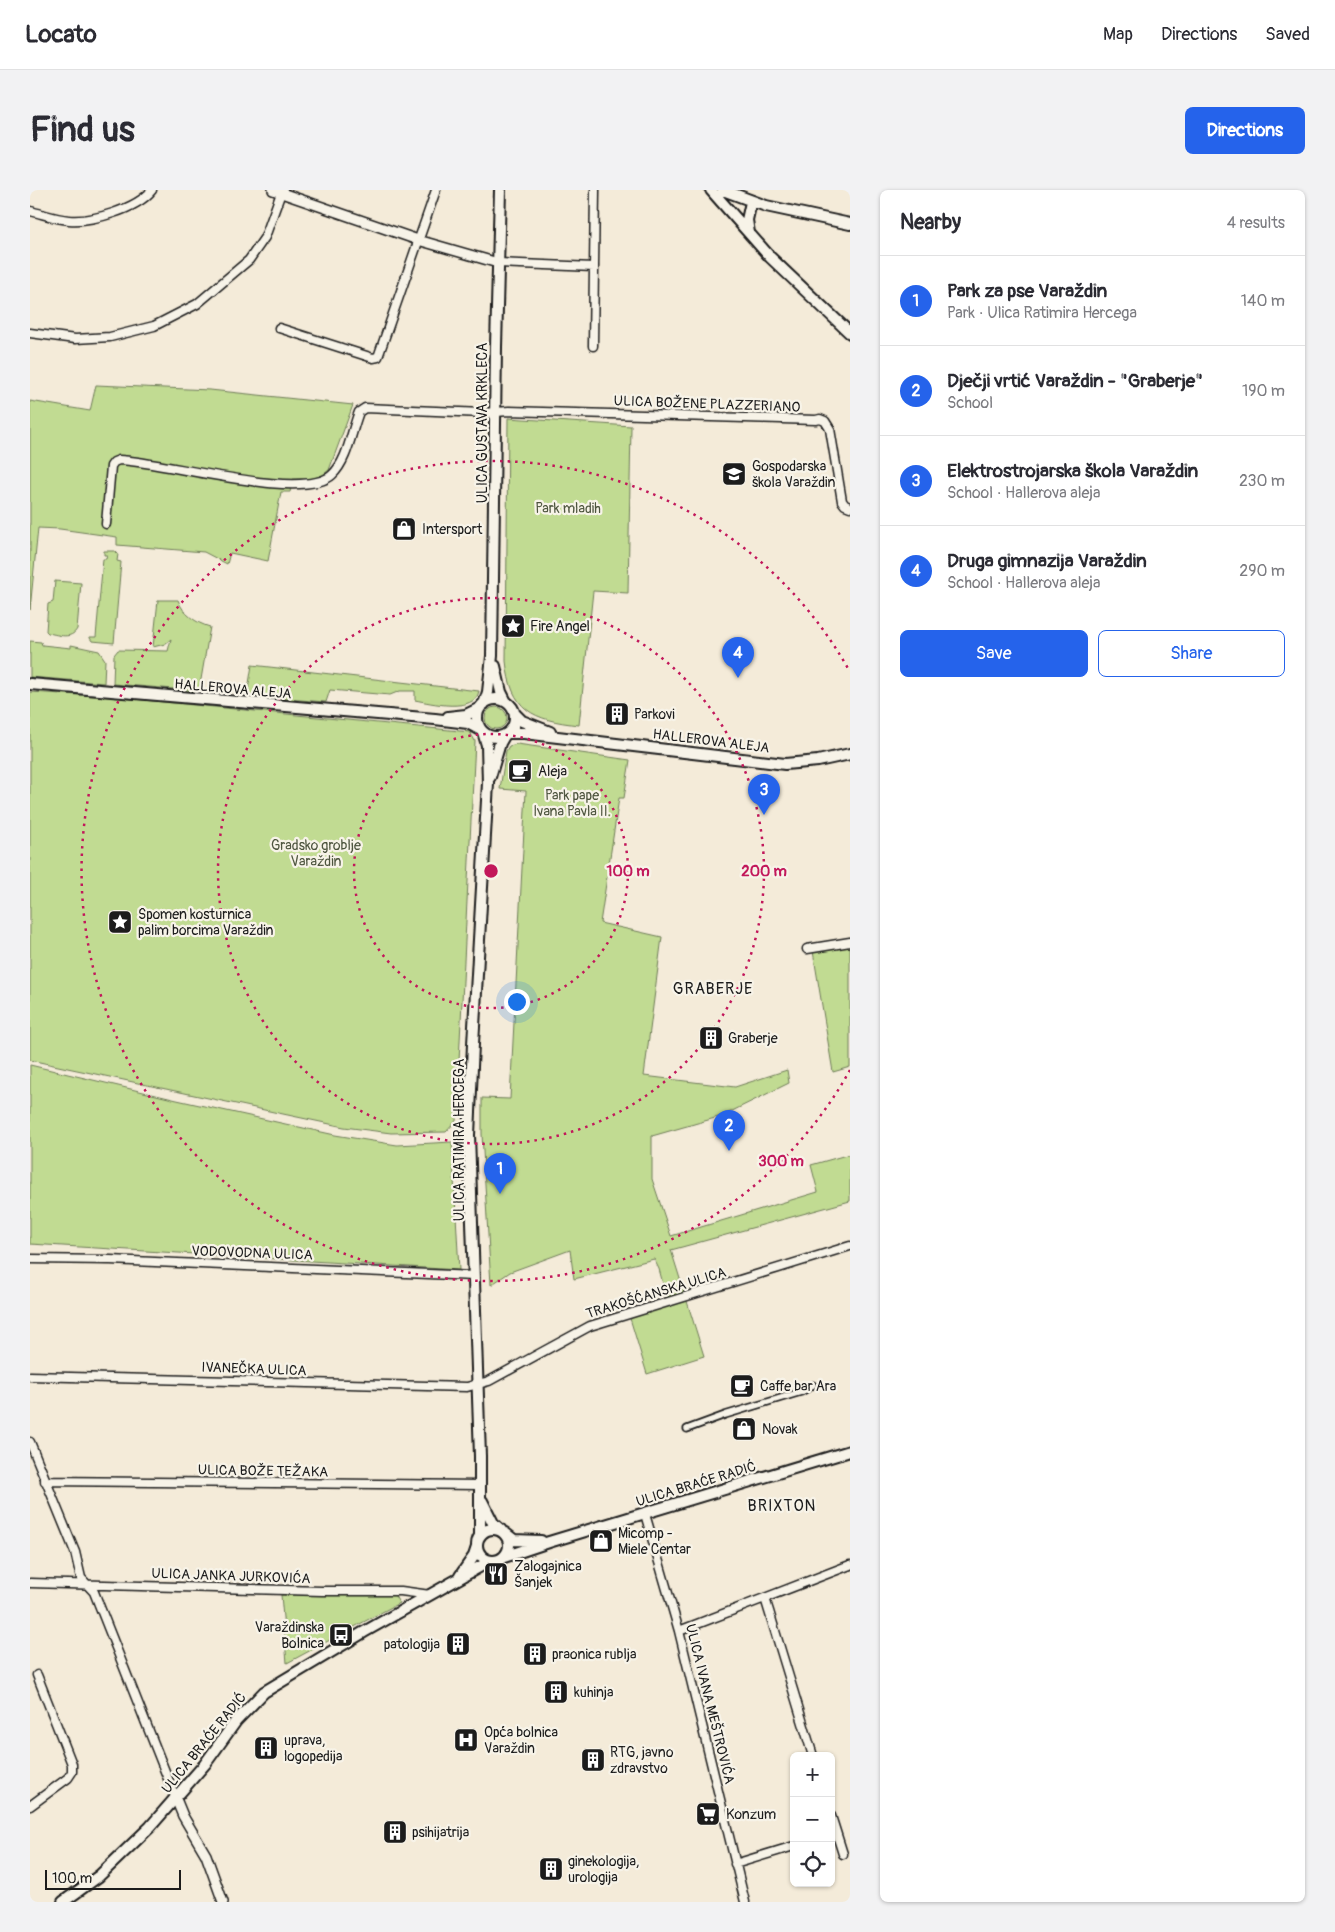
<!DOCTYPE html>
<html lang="en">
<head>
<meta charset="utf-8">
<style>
  :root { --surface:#fff; --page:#f2f2f3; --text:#2b2b33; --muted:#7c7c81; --line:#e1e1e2; --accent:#2563eb }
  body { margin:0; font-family:Pangolin,sans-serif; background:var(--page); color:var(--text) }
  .controls { position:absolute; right:15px; bottom:15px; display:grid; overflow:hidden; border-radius:8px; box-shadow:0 1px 4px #0004 }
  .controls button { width:45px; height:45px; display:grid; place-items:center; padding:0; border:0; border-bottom:1px solid var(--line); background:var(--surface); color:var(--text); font:25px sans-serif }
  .scale { position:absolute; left:15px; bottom:12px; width:136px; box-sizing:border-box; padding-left:5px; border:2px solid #1c1c1c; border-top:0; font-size:14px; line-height:18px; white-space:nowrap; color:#1c1c1c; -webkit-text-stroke:4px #f7f3e8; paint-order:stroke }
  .you { position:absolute; left:486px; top:811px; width:18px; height:18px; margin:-12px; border:4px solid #fff; border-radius:50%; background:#1a73e8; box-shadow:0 0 0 8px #1a73e833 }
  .badge { display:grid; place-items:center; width:32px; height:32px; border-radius:50%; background:var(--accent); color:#fff; font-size:16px; font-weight:700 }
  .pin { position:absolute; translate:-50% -41px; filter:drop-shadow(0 1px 2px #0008) }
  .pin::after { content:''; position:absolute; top:26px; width:18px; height:15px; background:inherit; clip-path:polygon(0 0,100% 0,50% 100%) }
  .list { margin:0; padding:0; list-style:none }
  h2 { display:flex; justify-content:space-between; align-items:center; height:65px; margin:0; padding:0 20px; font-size:21px }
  h2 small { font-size:16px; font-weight:400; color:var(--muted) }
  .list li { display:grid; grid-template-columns:32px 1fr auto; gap:15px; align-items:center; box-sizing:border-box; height:90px; padding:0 20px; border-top:1px solid var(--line) }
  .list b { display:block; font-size:19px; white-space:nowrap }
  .list p { margin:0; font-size:16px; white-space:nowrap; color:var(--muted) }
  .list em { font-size:16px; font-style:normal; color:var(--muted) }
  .actions { display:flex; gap:10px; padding:15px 20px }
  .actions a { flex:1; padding:11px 0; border:1px solid var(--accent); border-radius:8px; text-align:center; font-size:18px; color:var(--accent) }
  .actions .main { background:var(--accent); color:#fff }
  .icon { flex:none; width:28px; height:28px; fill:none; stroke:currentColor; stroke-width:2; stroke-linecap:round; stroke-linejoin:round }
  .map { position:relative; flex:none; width:820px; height:1712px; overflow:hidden; border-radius:8px }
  header { display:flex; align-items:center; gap:30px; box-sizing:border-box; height:70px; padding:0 25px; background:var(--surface); border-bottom:1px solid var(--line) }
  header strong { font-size:24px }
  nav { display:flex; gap:28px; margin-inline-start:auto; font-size:18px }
  .intro { display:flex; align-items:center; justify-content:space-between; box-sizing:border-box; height:120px; padding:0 30px }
  h1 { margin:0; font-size:35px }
  .button { padding:12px 22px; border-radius:8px; background:var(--accent); color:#fff; font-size:18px; font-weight:700 }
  main { display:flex; gap:30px; padding:0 30px }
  aside { flex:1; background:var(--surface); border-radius:8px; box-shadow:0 1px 4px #0004 }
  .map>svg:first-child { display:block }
  .green { fill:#c1db92; stroke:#6e7c57 }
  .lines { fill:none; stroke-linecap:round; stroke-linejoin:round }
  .pedestrian-casing { stroke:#1c1c1c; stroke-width:9 }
  .minor-casing { stroke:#1c1c1c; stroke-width:11 }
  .tertiary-casing { stroke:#1c1c1c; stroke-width:12 }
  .secondary-casing { stroke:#1c1c1c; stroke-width:14 }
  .pedestrian { stroke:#f7f3e8; stroke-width:5.5 }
  .minor { stroke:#f7f3e8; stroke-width:8 }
  .tertiary { stroke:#f7f3e8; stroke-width:9 }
  .secondary { stroke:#f7f3e8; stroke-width:10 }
  .ring { fill:none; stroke:#c2185b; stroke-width:2.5; stroke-dasharray:2.5 5 }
  .labels { text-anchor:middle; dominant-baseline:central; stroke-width:4.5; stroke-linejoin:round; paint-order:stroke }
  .street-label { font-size:14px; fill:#1c1c1c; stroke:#f7f3e8 }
  .poi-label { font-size:14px; fill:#1c1c1c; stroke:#f7f3e8; text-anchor:start }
  .park-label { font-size:14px; fill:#4e553f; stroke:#f7f3e8 }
  .quarter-label { font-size:16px; letter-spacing:1px; fill:#1c1c1c; stroke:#f7f3e8 }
  .centre { fill:#c2185b; stroke:#f7f3e8; stroke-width:2.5 }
  .ring-label { font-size:15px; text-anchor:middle; font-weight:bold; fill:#c2185b; stroke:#f7f3e8; stroke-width:4.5; stroke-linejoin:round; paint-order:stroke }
</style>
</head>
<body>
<header>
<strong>Locato</strong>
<nav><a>Map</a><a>Directions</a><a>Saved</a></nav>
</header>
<div class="intro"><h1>Find us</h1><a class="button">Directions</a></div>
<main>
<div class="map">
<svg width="820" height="1712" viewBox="0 0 820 1712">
  <rect width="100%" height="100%" fill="#f4ebd9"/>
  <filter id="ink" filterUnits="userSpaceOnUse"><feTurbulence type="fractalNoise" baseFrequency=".02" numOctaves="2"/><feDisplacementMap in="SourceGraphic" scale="10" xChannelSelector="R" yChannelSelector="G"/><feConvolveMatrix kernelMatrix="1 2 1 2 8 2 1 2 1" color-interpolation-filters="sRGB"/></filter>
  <g filter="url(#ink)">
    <!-- green -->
    <path class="green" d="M 66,195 L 180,200 L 323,215 L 299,280 C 288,290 278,289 263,289 L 260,302 L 251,302 L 238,371 L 200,363 L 197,374 L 174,362 L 87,355 L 87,347 L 30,339 L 8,338 L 0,420 L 0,211 L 60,221 Z
      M 478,228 L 601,236 L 598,403 L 563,401 L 549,535 C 502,530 481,520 476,471 Z
      M 74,361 L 85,361 L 88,364 L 87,371 L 91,372 L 84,453 L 62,451 L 60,448 L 60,447 L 66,447 L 73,369 L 76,369 L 77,365 L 74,365 Z
      M 25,391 L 51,393 L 47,439 C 41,450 29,445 18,443 L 16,441 L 18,414 L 23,412 Z
      M 128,410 L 148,410 C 153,424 166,433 180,437 L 169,501 L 83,494 L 84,465 L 88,460 L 138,461 L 141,449 L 135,454 L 123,457 Z
      M 0,451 L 11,452 L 12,455 L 41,458 L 41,455 L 69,461 L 75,470 L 74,493 L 0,487 Z
      M 222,475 L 449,501 C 445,524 400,513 385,510 L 385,501 L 370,501 L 360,505 L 300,500 L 296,512 L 217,506 Z
      M 0,502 L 82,507 L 440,542 L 445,551 L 426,931 L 416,942 L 361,943 L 314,937 L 0,870 Z
      M455 528a11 11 0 1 1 22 0a11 11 0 1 1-22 0Z
      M 487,554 L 600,570 L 594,608 L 589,608 L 570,733 L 632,747 L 614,886 L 705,897 L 757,880 L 759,893 L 692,926 L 622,946 L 622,989 L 641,1046 L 788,1002 L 781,975 L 820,964 L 820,1011 L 641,1060 L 674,1166 L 617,1184 L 599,1125 L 638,1112 L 629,1079 L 624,1069 L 544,1089 L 540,1060 L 480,1082 L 461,1095 L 452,944 L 452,908 L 480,909 L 496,601 L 470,599 L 476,561 L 479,556 Z
      M 820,755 L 820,877 L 803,882 L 783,761 Z
      M 0,875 L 147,910 L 305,945 L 367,955 L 422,952 L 429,1080 L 0,1054 Z
      M 364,1404 L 369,1413 L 257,1473 L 251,1405 Z"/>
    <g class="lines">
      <defs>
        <path id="pedestrian" d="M 657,1239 L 695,1225 L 771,1202 L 783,1195"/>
        <path id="minor" d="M 0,21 C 13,24 26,29 39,30 C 62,32 107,19 122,0
          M 468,73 L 564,77
          M 249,138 L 343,168 L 348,167 L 406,0
          M 0,143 L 45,149 L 80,147 L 124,136 L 167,114 L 219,70 L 235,47 L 252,0
          M 563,156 L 565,0
          M 76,334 L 81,276 L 84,272 L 89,270 C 132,271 273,312 302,285 C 318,270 321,242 329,222 L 335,218 L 453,223 L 479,221 L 786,230 L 790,229 L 795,231 L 800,239 L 812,311 L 815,315 L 820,317
          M 777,759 L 820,752
          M 0,1069 L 80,1070 L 444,1086
          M 0,1186 L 437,1197 L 459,1191 L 560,1136 L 820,1056
          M 0,1252 L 45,1362 L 51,1388 L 64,1402 L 146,1609
          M 15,1291 L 451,1295
          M 615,1324 L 649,1441 L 715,1712
          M 0,1393 L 292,1401 L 371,1401 L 400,1405
          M 735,1408 L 783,1566
          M 649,1441 L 820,1375
          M 0,1616 L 38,1588 L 42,1582 L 42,1574 L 7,1485
          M 801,1626 L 813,1664
          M 705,1674 L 764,1656"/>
        <path id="tertiary" d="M 243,0 L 388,50 L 468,73
          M 146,1609 L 153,1626 L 176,1665 L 193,1712"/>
        <path id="secondary" d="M 681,0 L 740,67 L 820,143
          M 693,0 L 736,16 L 820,34
          M 719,43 L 717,30 L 721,12
          M 465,476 L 471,502 L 476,512
          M 0,494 L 405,529 L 438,533 L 451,540
          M447 528a19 19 0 1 1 38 0a19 19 0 1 1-38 0Z
          M 454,514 L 458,502 L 462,466 L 466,157 L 470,0
          M 485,524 L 492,531 L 520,542
          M 418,527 L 436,525 L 450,518
          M 478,543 L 494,543 L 755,574 L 788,571 L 820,564
          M 460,587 L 470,553 L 474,546
          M 452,1311 L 463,1333 L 471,1340
          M447 1355a16 16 0 1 1 32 0a16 16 0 1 1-32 0Z
          M 475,1343 L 484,1350 L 511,1351
          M 450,1344 L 450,1266 L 439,945 L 443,854 L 458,593 L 457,555 L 453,542
          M 474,1367 L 519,1352 L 820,1261
          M 430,1386 L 444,1366 L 447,1357
          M 33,1712 L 69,1686 L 120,1637 L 175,1574 L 206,1531 L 234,1502 L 334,1442 L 460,1371"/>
      </defs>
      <!-- pedestrian casing -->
      <use href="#pedestrian" class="pedestrian-casing"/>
      <!-- minor casing -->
      <use href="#minor" class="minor-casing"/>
      <!-- tertiary casing -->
      <use href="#tertiary" class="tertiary-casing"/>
      <!-- secondary casing -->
      <use href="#secondary" class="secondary-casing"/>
      <!-- pedestrian -->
      <use href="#pedestrian" class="pedestrian"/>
      <!-- minor -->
      <use href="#minor" class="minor"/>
      <!-- tertiary -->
      <use href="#tertiary" class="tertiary"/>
      <!-- secondary -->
      <use href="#secondary" class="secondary"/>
    </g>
  </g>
  <!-- distance rings -->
  <g class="ring">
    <circle cx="461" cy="681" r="137"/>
    <circle cx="461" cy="681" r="273"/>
    <path d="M820 880A410 410 0 1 1 820 482"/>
  </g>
  <!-- icons -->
  <defs>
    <symbol id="school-square" viewBox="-11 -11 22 22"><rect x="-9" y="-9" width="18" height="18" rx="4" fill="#1c1c1c" stroke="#f7f3e8"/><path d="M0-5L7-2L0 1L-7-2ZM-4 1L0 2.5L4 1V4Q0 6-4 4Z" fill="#fff"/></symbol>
    <symbol id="shop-square" viewBox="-11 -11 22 22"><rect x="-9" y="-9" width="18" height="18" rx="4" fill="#1c1c1c" stroke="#f7f3e8"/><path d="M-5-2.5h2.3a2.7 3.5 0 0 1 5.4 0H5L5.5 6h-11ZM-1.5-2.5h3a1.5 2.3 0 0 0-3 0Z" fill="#fff"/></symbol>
    <symbol id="sight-square" viewBox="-11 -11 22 22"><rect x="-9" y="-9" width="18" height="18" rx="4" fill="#1c1c1c" stroke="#f7f3e8"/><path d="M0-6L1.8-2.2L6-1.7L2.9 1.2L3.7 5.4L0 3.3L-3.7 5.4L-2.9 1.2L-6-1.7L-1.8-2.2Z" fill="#fff"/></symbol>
    <symbol id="building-square" viewBox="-11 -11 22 22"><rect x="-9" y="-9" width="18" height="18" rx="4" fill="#1c1c1c" stroke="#f7f3e8"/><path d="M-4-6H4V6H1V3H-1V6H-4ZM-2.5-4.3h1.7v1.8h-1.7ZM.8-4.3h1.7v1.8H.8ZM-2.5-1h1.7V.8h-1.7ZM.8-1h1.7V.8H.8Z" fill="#fff"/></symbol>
    <symbol id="cafe-square" viewBox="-11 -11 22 22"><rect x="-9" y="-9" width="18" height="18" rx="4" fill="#1c1c1c" stroke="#f7f3e8"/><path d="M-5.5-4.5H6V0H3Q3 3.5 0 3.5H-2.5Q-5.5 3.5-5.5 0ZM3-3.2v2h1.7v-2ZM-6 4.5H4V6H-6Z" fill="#fff"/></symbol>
    <symbol id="restaurant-square" viewBox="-11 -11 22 22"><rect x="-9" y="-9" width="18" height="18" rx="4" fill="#1c1c1c" stroke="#f7f3e8"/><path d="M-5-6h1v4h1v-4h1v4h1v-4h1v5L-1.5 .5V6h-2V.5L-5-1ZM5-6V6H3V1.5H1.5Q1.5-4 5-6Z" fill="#fff"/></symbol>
    <symbol id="bus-square" viewBox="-11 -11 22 22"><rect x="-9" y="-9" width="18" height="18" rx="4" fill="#1c1c1c" stroke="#f7f3e8"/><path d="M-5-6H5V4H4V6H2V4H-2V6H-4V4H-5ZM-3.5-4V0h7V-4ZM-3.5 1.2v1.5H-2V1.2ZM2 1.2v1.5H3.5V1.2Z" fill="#fff"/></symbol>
    <symbol id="hospital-square" viewBox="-11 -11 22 22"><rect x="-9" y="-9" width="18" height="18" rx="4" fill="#1c1c1c" stroke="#f7f3e8"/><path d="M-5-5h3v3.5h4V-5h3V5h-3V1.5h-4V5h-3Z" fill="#fff"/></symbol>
    <symbol id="supermarket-square" viewBox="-11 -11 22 22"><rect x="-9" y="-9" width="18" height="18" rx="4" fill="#1c1c1c" stroke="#f7f3e8"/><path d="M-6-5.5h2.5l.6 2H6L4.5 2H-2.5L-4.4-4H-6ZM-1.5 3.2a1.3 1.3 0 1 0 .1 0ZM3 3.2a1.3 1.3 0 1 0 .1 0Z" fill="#fff"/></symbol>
  </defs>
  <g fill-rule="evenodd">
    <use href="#school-square" x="690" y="270" width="28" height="28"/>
    <use href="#shop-square" x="360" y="325" width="28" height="28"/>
    <use href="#sight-square" x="469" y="422" width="28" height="28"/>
    <use href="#building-square" x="573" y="510" width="28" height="28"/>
    <use href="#cafe-square" x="476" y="567" width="28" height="28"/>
    <use href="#sight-square" x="76" y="718" width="28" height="28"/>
    <use href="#building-square" x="667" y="834" width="28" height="28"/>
    <use href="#cafe-square" x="698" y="1182" width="28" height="28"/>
    <use href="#shop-square" x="700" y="1225" width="28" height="28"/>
    <use href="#shop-square" x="557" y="1337" width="28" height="28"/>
    <use href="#restaurant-square" x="452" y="1370" width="28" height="28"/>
    <use href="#bus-square" x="297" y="1431" width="28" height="28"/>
    <use href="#building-square" x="414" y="1440" width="28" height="28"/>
    <use href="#building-square" x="491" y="1450" width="28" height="28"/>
    <use href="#building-square" x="512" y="1488" width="28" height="28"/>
    <use href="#hospital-square" x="422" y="1536" width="28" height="28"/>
    <use href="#building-square" x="222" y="1544" width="28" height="28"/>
    <use href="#building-square" x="549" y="1556" width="28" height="28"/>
    <use href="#supermarket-square" x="664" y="1610" width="28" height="28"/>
    <use href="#building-square" x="351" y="1628" width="28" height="28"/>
    <use href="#building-square" x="507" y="1665" width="28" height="28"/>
  </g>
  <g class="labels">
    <!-- street labels -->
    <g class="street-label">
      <text transform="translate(677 214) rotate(2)">ULICA BOŽENE PLAZZERIANO</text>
      <text transform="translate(452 233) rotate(-90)">ULICA GUSTAVA KRKLECA</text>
      <text transform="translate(203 499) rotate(5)">HALLEROVA ALEJA</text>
      <text transform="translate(681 551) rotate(7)">HALLEROVA ALEJA</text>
      <text transform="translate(429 950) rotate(-90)">ULICA RATIMIRA HERCEGA</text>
      <text transform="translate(222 1063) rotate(2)">VODOVODNA ULICA</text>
      <text transform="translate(626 1103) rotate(-17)">TRAKOŠĆANSKA ULICA</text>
      <text transform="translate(224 1179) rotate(2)">IVANEČKA ULICA</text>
      <text transform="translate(233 1281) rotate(1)">ULICA BOŽE TEŽAKA</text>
      <text transform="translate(666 1294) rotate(-17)">ULICA BRAĆE RADIĆ</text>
      <text transform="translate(201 1386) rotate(2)">ULICA JANKA JURKOVIĆA</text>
      <text transform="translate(680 1514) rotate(76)">ULICA IVANA MEŠTROVIĆA</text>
      <text transform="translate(174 1553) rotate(-51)">ULICA BRAĆE RADIĆ</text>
    </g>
    <!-- poi labels -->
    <g class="poi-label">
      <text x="722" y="276">Gospodarska<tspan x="722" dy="16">škola Varaždin</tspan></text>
      <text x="392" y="339">Intersport</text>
      <text x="500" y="436">Fire Angel</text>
      <text x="604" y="524">Parkovi</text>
      <text x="508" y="581">Aleja</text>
      <text x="108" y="724">Spomen kosturnica<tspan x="108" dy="16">palim borcima Varaždin</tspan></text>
      <text x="698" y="848">Graberje</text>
      <text x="730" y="1196">Caffe bar Ara</text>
      <text x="732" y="1239">Novak</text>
      <text x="588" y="1343">Micomp -<tspan x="588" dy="16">Miele Centar</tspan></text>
      <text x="484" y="1376">Zalogajnica<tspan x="484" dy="16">Šanjek</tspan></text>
      <text x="294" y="1437" text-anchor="end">Varaždinska<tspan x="294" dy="16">Bolnica</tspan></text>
      <text x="410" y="1454" text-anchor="end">patologija</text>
      <text x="522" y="1464">praonica rublja</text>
      <text x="544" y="1502">kuhinja</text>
      <text x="454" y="1542">Opća bolnica<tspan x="454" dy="16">Varaždin</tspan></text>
      <text x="254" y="1550">uprava,<tspan x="254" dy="16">logopedija</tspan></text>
      <text x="580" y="1562">RTG, javno<tspan x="580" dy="16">zdravstvo</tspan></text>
      <text x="696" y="1624">Konzum</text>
      <text x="382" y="1642">psihijatrija</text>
      <text x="538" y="1671">ginekologija,<tspan x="538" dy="16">urologija</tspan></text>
    </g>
    <!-- park labels -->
    <g class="park-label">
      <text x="538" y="318">Park mladih</text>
      <text x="542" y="605">Park pape<tspan x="542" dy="16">Ivana Pavla II.</tspan></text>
      <text x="286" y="655">Gradsko groblje<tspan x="286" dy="16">Varaždin</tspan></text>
    </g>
    <!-- quarter labels -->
    <g class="quarter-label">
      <text x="683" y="799">GRABERJE</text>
      <text x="752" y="1316">BRIXTON</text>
    </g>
  </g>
  <circle cx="461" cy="681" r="8" class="centre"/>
  <g class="ring-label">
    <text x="598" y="686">100 m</text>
    <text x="734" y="686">200 m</text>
    <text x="751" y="976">300 m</text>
  </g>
</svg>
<div class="controls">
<button>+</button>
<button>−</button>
<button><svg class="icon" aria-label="locate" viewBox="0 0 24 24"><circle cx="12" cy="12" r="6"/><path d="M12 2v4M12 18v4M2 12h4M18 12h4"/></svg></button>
</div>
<div class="scale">100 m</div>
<div class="you"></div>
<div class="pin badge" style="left:470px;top:1004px">1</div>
<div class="pin badge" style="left:699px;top:961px">2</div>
<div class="pin badge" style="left:734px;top:625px">3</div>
<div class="pin badge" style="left:708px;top:488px">4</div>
</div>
<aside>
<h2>Nearby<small>4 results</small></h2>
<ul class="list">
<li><span class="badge">1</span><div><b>Park za pse Varaždin</b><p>Park · Ulica Ratimira Hercega</p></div><em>140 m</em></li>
<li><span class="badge">2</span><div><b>Dječji vrtić Varaždin - &quot;Graberje&quot;</b><p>School</p></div><em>190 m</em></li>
<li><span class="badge">3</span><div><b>Elektrostrojarska škola Varaždin</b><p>School · Hallerova aleja</p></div><em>230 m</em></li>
<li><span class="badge">4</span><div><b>Druga gimnazija Varaždin</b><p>School · Hallerova aleja</p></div><em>290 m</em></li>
</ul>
<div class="actions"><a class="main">Save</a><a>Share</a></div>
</aside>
</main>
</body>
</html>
